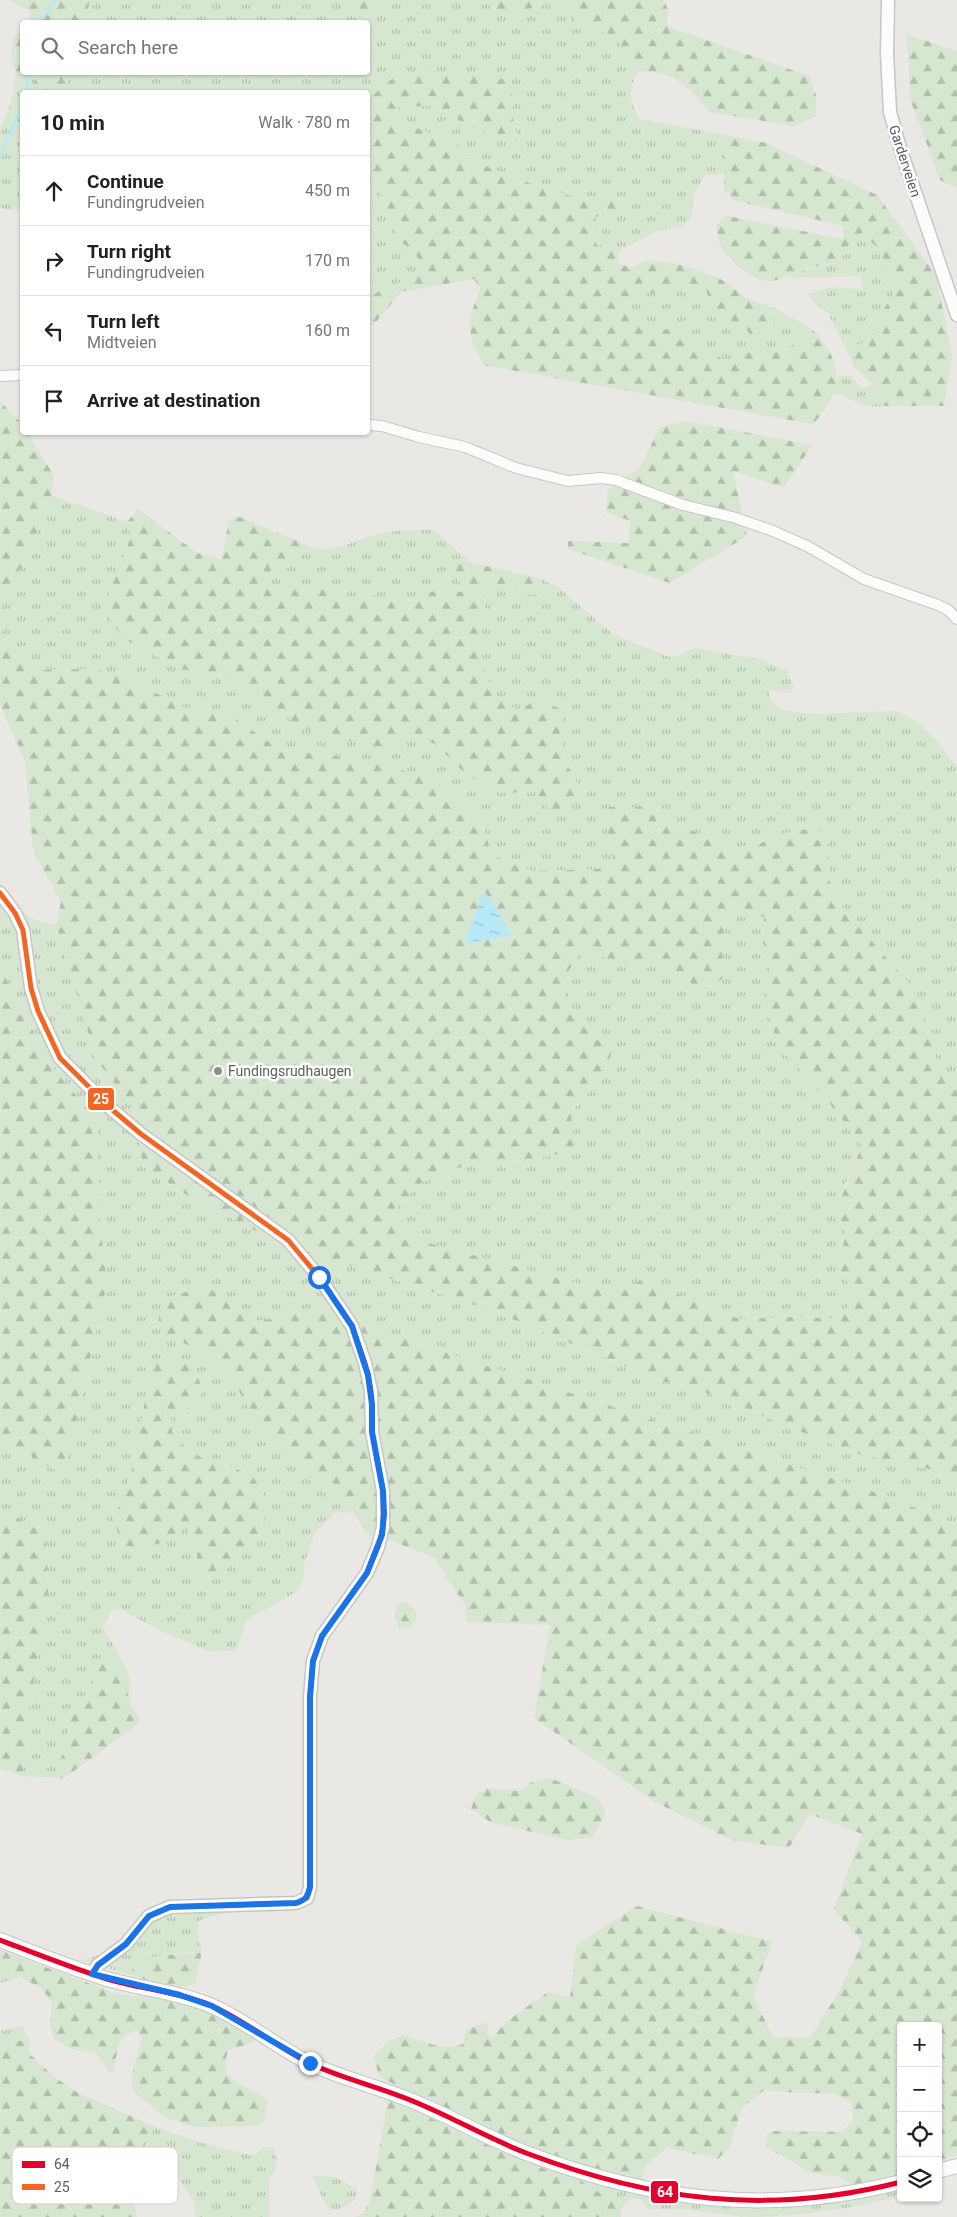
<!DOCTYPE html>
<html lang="en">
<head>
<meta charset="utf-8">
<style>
  :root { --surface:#fff; --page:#f2f2f2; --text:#202124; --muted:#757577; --line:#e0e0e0 }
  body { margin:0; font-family:Roboto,sans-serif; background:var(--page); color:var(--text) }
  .controls { position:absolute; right:15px; bottom:15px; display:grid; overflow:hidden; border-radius:5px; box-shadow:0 1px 4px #0004 }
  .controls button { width:45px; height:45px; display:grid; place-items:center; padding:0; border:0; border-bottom:1px solid var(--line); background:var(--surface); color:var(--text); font:25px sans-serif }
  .stop { position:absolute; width:15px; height:15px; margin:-11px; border:4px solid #1a73e8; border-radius:50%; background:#fff }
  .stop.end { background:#1a73e8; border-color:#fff; box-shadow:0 1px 5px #0008 }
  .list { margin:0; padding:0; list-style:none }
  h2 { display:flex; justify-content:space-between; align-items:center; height:65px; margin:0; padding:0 20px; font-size:21px }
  h2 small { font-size:16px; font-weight:400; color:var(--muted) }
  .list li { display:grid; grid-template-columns:32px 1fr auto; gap:15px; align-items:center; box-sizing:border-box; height:70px; padding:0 20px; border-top:1px solid var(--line) }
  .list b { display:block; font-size:19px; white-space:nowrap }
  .list p { margin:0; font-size:16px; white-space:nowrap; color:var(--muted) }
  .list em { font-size:16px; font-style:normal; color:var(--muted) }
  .icon { flex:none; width:28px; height:28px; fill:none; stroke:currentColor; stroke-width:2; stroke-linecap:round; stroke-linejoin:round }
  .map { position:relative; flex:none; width:957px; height:2217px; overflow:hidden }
  .search { position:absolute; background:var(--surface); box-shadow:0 1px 4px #0004; left:20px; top:20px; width:350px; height:55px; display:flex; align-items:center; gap:12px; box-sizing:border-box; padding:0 18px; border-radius:5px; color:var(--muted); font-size:19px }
  .panel { position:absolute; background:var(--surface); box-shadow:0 1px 4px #0004; left:20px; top:90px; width:350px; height:345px; border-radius:5px }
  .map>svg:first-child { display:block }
  .grass { fill:url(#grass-tufts); fill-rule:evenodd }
  .forest { fill:url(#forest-firs); fill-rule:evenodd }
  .water { fill:url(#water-ripples) }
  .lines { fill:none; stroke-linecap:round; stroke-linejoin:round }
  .stream { stroke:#b6eaf6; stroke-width:3 }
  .minor-casing { stroke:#c5c6c6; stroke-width:12 }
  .tertiary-casing { stroke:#c5c6c6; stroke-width:15 }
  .secondary-casing { stroke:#c5c6c5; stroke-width:16 }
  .minor { stroke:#fcfcfb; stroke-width:10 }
  .tertiary { stroke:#fcfcfb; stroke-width:12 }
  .secondary { stroke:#fcfcfb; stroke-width:14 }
  .bus-1-casing { stroke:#fff; stroke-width:9 }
  .bus-2-casing { stroke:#fff; stroke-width:9 }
  .bus-1 { stroke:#e4002b; stroke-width:5 }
  .bus-2 { stroke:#f26522; stroke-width:5 }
  .route { stroke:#1a73e8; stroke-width:6 }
  .poi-dot { fill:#8c9090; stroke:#fff; stroke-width:2 }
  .labels { text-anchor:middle; stroke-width:5; stroke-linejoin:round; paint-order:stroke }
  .street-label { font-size:14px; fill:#5a6062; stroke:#fff }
  .poi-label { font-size:14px; fill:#5a6062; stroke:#fff; text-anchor:start }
  .key { fill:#fff; stroke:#cecfd0; stroke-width:1 }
  .key-label { font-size:14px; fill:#5a6062 }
  .line-badge { stroke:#fff; stroke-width:2 }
  .badge-label { font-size:14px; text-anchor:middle; font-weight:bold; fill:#fff }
</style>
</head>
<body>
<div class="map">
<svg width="957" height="2217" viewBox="0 0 957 2217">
  <defs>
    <pattern id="grass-tufts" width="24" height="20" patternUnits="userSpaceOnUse" patternTransform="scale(1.25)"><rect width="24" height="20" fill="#d7e6d0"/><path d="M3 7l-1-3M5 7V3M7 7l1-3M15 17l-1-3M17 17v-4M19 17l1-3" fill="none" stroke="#b1beac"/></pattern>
    <pattern id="forest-firs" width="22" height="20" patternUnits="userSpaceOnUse" patternTransform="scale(1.25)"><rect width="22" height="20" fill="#d7e6d0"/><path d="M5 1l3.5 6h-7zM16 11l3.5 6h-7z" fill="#b1beac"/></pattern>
    <pattern id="water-ripples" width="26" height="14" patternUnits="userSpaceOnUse" patternTransform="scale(1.25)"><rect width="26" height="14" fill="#b6eaf6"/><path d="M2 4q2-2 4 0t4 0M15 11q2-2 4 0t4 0" fill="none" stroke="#97c1cb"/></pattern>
  </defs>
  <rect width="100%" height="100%" fill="#eae8e5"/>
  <g class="grass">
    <path d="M90,0H347L354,13L376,9V0H488L501,16L521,13L546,0H569L572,22L612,35L640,72C626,86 630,103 639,119L715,133L724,151V174L705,175L695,192L691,218L681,227L658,231L619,251L610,243L597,246L591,219L608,211L635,204L632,199L574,197L514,178L472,160L463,148L392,117L397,107L431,106L494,138L519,141L513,122L512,80L376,93L368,99V92H64L72,73L368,72V22H85Z"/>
    <path d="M16,72L36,73L33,90L37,92H22V209L11,210L0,208V129L11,103Z"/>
    <path d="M368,160L396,236L416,254L420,265L418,274L412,278L395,284L369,297Z"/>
    <path d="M862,233C884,251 889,268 894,295L879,315L869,340L846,350L828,313L810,299L808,294L831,287L862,289L861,276L785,278L799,271L833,264L849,248L854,236Z"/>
    <path d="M683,282L706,290L720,321L768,328L781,311L816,332L787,348L749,352L725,361L679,330H649L623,306L633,291L664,295Z"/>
    <path d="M838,376H851L863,389L873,384L884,406C864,409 853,398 834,393Z"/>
    <path d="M51,495L127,522L132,537L103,609L180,669L224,675L252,699L396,745L409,735L435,744L467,775L502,793L535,792L575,776L558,754L566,738L560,709L541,699L517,711L493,692L481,659L479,635L485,611L483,589L492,583L531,595L541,592L538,578L558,587L613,634L672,658L695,648L759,659L788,671L794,688L791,693L769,690V697L782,710L810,714L897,711L915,720L933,736L957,767V1082L938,1064L917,993L844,909L829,880L828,836L774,835L743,855L644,807H610L607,825L613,858L599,869L532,871L492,855L484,829L462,802L434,777L336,756L279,749L227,713L185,708L132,681L95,669L38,670L3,635V598L27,557Z"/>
    <path d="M405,530H434L467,559L460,560L454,568L464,592L437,590L404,601L366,594L351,603L327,589L298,590L267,584L272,565L301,561L304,544C329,558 356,539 381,533C389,532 397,531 405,530Z"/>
    <path d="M0,883C21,906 22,922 56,924L96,1059L134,1109L143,1166L190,1197L281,1244L493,1311L660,1381L700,1390L853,1453L957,1475V1525L889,1497L319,1311L257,1321L207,1287L174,1337L228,1370L256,1423L329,1481L352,1513L336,1512L315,1532L304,1564V1576L299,1590L246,1621L236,1650L209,1652L161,1631L118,1608L112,1610L103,1627L124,1664L108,1660L91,1689L69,1715L68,1745L57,1765L59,1778L23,1776L35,1673L48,1591L46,1534L16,1517L0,1518V1432L16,1447L107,1283L100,1223L97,1120L50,1065L4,975L0,961ZM152,1364L197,1403L171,1416L172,1432L183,1445L209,1463L235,1468L254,1478L264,1496L267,1513L261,1533L247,1545L236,1564L197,1573V1550L188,1541L189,1530L183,1524L114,1520L132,1469Z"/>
    <path d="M731,907L764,917L763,943L772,962L764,997L830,1104L862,1145L844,1187L845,1233L840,1269L854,1294L841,1319L795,1317L739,1319L641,1280L616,1294L403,1236L394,1212L419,1184L466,1165L524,1161L574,1151L571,1112L601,1079L612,1051L572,1012L564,978L583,948L622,965L659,960L678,976L723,978L721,938Z"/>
    <path d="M277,1898L275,1913C258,1909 211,1912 198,1922V1935L202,1952L170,1954L132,1971L134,1976L82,1960C99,1956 113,1950 126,1937C142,1921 139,1913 162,1904Z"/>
    <path d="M0,1966L21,1977L0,1983Z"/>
    <path d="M23,2026L29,2039L0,2045V2031Z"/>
    <path d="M394,2085L527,2147L581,2166L642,2178L661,2187L753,2193L790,2192L853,2185L901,2174V2196C850,2208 803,2217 750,2217C718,2215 679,2206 648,2210L640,2199H631L622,2207L581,2181L524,2162L422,2114L388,2100Z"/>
    <path d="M156,2127L196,2141L250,2155L256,2154L262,2148L273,2147L277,2159L276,2169L269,2180L270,2217H196L194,2202L175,2175L152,2164L136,2153Z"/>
    <path d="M316,2175L334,2177L357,2189C360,2204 343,2207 331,2211L328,2209L312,2177Z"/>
  </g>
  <g class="forest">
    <path d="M8,0H90L85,22H29L30,11Z"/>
    <path d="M347,0H376V9L354,13Z"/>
    <path d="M488,0H546L521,13L501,16Z"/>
    <path d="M569,0H663L668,9L667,26L809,76L816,95V116L795,126L709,112C693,90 668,67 640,72L612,35L572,22Z"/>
    <path d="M22,30V72H16L11,60L13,37Z"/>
    <path d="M907,34L957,51V188L940,180L910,99Z"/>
    <path d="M430,71L512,80L513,122L520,141L494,138L431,106L397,107L392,117L463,148L472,160L514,178L574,197L632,199L635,204L608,211L591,220L597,246L610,243L619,251L618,263L630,268L647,260L675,263L719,278L745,297L781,311L768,328L752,337L744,326L720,321L706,290L683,282L664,295L633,291L623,306L649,330L679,329L725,361L749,352L787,348L816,332C844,367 844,390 813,424L483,365C466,331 466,325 480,289L474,279L401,292L376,322L368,325V297L395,284L413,278L418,274L420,265L416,254L396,237L368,160V99L399,73Z"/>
    <path d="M29,73H72L64,92H37L33,91L36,73Z"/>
    <path d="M715,133L766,143L877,195L936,275L952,355L944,406H884L873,384L855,368L846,350L869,340L879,315L894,295C889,268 884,251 862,233L854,236C840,270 829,262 800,270C790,273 783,280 772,281C754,283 731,262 722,248C718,243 718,233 716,226L727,216L843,239V226L733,200L724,190V151Z"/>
    <path d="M0,401L22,424V432L28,433L54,476L51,495L27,557L3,598V635L38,670L95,669L132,681L185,708L227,713L279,749L336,756L434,777L462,802L484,829L492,855L532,871L599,869L613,858L607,825L610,807H644L743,855L774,835L815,828L828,836L829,880L844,909L917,993L938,1064L957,1082V1475L853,1453L700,1390L661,1381L493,1311L281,1244L190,1197L143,1166L134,1109L96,1059L56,924L61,902L33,850L25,761L0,705ZM731,907L764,917L763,943L772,962L764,997L778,1046L830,1104L862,1145L834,1216L845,1233L840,1269L854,1294L841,1319L795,1317L739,1319L641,1280L616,1294L403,1236L394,1212L419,1184L466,1165L524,1161L574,1151L571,1112L601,1079L612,1051L572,1012L564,978L583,948L622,965L659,960L678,976L705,991L723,978L721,938Z"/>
    <path d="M686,421L812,445L784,488L733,471L747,536L670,583L568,549V541L628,543L631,521L606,513L608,489L640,467L660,427Z"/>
    <path d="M138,509L197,553L222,559L229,519L240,517L304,544L301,561L272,565L267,584L298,590L327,589L351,603L366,594L404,601L437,590L464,592L454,568L460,560L467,559L470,562L538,578L541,593L531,595L492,583L483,589L485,611L479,635L481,659L493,692L517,710L541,699L560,709L566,738L558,754L575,776L581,797L563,811L547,808L535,792L502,793L467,775L435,744L410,735L396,745L371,747L306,728L252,699L224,675L180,669L124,639L103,609L131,537L127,522Z"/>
    <path d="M0,961L4,975L50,1065L97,1120L100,1223L107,1283L64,1475L16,1447L0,1432Z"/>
    <path d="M207,1287L257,1321L319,1311L889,1497L957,1525V2155L938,2161V2026H901V2174L853,2185L841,2177L811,2173L766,2147L767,2134L775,2131L842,2132L853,2120L852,2103L835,2094L763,2091L742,2108L729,2148L718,2159L667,2148L646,2165L642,2178L581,2166L527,2147L379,2077L374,2056L387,2042L402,2035C422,2040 443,2052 463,2044L466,2030L486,2022L491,2039L508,2020L548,1992L570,1997L576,1945L637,1906L772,1942L753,1996L773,2037L810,2038L840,1990L862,1942L834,1909L862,1834L810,1814L789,1848L731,1840L653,1801L534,1718L550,1625L467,1622L465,1605L434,1558L395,1542L370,1536L329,1481L310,1478L256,1423L228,1370L174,1337L161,1339L158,1312L166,1297Z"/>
    <path d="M163,1360C188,1363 194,1365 203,1390L197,1403L171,1416L172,1432L183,1445L209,1463L235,1468L254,1478L264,1495L267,1513L261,1533L247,1545L236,1564L211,1577L197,1573V1550L188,1541L189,1530L183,1524L177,1526L175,1538L142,1549L122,1545L114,1520L132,1469L152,1364Z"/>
    <path d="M16,1517L46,1534L48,1591L35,1673L23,1776L0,1769V1518Z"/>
    <path d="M402,1602C413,1606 417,1609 416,1621L409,1629L399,1628L394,1617L397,1605Z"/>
    <path d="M108,1660L124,1664L131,1682L128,1694L131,1705L140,1719L137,1725L64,1778H59L57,1765L68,1745L69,1715L91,1689V1665Z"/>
    <path d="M550,1778L598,1798L606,1814L591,1838L568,1840L492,1823L471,1809L476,1794L489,1788L520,1791L532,1782Z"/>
    <path d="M0,1950L115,1993L132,1997L148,1994L202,2009L256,2038L254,2042L229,2050C213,2083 251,2085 268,2101L264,2121L256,2126L194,2127L164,2117L133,2091L131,2077L142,2038L137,2030L124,2036L118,2047L113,2073L108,2071C95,2046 94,2055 72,2049C66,2047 60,2042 54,2039L50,2026L52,2002L42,1989L0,1966Z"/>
    <path d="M202,1952L195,1983C177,1993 153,1981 134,1976L132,1972L133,1964C154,1952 179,1956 202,1952Z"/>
    <path d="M29,2039L30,2054L53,2076L78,2093L156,2127L128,2163L137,2217H0V2045Z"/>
    <path d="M388,2100L422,2114L524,2162L581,2181L622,2207L621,2217H355L364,2212L370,2201Z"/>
  </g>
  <path class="water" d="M484,890L512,935L465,944Z"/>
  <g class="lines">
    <g class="stream">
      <path d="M39,22L57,0"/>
      <path d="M26,92L30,72"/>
      <path d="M0,157L22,106"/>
    </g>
    <defs>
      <g id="minor">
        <path d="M0,376L22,375"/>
        <path d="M368,425L382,426L419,437L465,447L516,468L568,481L601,478L616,480L683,505L736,518L773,531L807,546L864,579L938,605L948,610L957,619"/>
      </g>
      <g id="tertiary">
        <path d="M888,0L887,54L890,112L900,148L957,315"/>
        <path d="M0,893L15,913L23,930L31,988L38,1011L60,1058L109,1107L141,1134L288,1240L319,1277L352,1326L365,1363L371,1390L372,1432L383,1491V1527L378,1547L367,1573L322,1636L313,1661L310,1697V1887L307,1898L296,1903L170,1907L149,1916L126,1944L98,1965L92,1974"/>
      </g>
      <g id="secondary">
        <path d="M0,1940C34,1953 69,1967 104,1978C139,1989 176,1991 210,2005C245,2020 275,2046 309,2063C345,2080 385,2088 422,2105C457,2120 490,2139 526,2153C653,2201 768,2216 901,2182"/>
        <path d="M938,2171L957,2166"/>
      </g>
    </defs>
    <use href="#minor" class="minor-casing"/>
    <use href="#tertiary" class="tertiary-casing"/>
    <use href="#secondary" class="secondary-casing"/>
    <use href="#minor" class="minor"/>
    <use href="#tertiary" class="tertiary"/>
    <use href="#secondary" class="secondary"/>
    <defs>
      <path id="bus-1" d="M0,1940C34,1953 69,1967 104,1978C139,1989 176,1991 210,2005C245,2020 275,2046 309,2063C345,2080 385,2088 422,2105C457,2120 490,2139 526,2153C653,2201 768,2216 901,2182"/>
      <path id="bus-2" d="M0,893L15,913L23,930L31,988L38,1011L60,1058L109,1107L141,1134L288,1240L319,1277L352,1326L365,1363L371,1390L372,1432L383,1491V1527L378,1547L367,1573L322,1636L313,1661L310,1697V1887L307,1898L296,1903L170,1907L149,1916L126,1944L98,1965L92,1974"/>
    </defs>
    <use href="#bus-1" class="bus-1-casing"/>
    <use href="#bus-2" class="bus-2-casing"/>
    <use href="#bus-1" class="bus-1"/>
    <use href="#bus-2" class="bus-2"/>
  </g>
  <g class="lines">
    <path class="route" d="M310,2063L212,2006L180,1995L92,1974L98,1965L126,1944L149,1916L170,1907L296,1903C306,1900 308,1896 310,1887V1697L313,1661L322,1636L367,1573L382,1535L384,1514L383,1491L372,1432V1404L368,1375L352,1326L319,1277"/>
  </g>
  <circle class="poi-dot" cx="218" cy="1071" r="5"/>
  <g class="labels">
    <g class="street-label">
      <text transform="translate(905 161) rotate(72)" y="5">Garderveien</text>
    </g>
    <g class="poi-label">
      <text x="228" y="1076">Fundingsrudhaugen</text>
    </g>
  </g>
  <rect x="12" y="2147" width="166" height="57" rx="8" class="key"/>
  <rect x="22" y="2161" width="23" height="7" fill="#e4002b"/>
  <rect x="22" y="2184" width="23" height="6" fill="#f26522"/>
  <g class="key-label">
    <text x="54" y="2169">64</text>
    <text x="54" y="2192">25</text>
  </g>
  <g class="line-badge">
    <rect x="87" y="1087" width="28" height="24" rx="5" fill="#f26522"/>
    <rect x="650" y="2180" width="29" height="24" rx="5" fill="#e4002b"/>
  </g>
  <g class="badge-label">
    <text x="101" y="1104">25</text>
    <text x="665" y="2197">64</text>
  </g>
</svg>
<div class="controls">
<button>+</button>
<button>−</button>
<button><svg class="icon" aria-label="locate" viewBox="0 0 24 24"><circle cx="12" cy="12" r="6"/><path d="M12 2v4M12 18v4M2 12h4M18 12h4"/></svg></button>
<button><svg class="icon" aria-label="layers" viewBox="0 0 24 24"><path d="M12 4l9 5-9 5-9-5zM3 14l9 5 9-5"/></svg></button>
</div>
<div class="stop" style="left:319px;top:1277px"></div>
<div class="stop end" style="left:310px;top:2063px"></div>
<div class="search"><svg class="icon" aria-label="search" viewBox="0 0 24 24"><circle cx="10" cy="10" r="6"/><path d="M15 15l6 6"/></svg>Search here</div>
<section class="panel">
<h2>10 min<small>Walk · 780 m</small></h2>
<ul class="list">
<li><svg class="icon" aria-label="ahead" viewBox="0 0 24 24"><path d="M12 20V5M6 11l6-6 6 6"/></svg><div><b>Continue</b><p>Fundingrudveien</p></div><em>450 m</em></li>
<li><svg class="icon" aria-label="right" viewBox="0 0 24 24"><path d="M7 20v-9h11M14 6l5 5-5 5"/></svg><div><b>Turn right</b><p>Fundingrudveien</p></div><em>170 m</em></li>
<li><svg class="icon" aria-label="left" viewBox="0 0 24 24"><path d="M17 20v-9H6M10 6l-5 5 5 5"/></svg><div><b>Turn left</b><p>Midtveien</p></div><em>160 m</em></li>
<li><svg class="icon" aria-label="arrive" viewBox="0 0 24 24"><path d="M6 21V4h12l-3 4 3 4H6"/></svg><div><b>Arrive at destination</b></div></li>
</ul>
</section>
</div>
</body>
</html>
